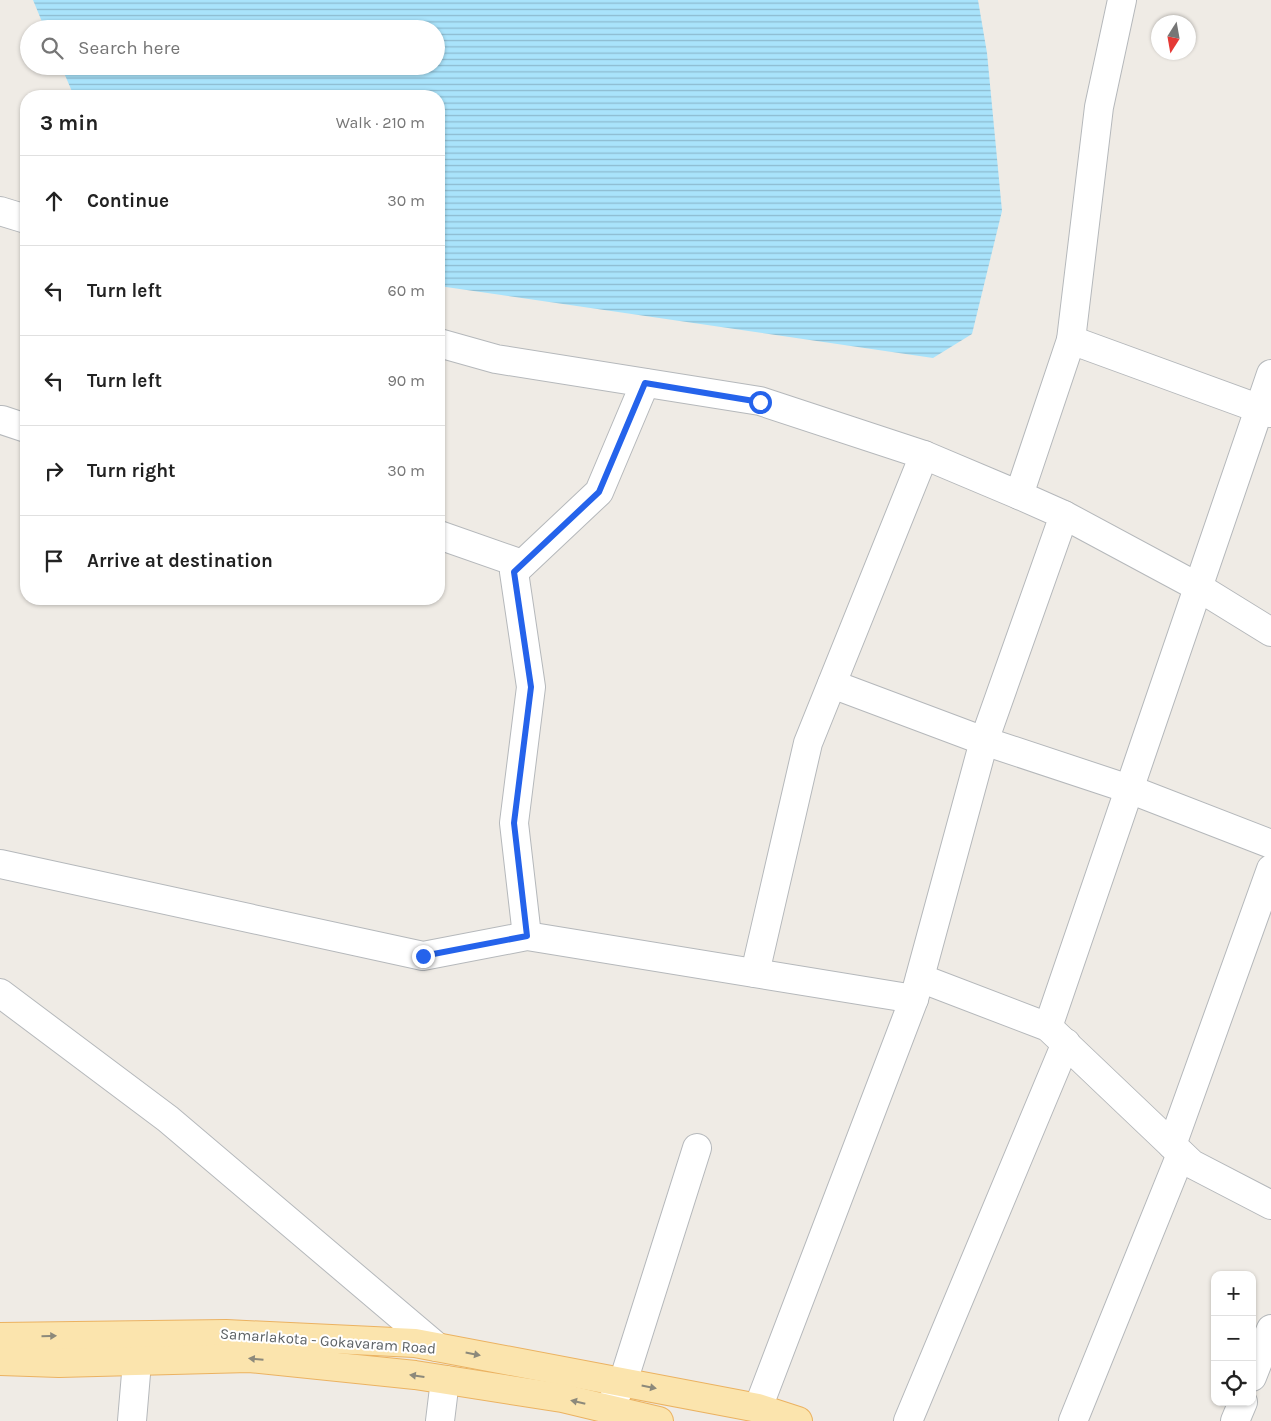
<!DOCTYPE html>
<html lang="en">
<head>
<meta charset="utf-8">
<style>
  :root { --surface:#fff; --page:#f2f2f2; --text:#222; --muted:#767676; --line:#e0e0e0 }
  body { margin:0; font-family:Karla,sans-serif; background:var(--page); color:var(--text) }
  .controls { position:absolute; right:15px; bottom:15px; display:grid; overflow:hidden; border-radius:10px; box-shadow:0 1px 4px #0004 }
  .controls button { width:45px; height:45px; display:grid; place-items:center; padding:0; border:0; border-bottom:1px solid var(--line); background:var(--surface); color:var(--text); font:25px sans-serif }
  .compass { position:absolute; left:1151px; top:15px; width:45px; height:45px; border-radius:50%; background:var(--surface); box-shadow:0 1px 4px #0004; rotate:191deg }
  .stop { position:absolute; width:15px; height:15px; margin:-11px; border:4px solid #2563eb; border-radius:50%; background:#fff }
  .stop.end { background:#2563eb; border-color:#fff; box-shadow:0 1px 5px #0008 }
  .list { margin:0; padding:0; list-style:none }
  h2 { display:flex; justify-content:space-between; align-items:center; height:65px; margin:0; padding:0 20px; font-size:21px }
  h2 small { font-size:16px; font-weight:400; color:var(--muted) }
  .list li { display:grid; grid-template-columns:32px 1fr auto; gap:15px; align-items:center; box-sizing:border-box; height:90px; padding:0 20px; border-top:1px solid var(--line) }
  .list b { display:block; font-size:19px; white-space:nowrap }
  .list em { font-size:16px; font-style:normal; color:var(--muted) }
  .icon { flex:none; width:28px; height:28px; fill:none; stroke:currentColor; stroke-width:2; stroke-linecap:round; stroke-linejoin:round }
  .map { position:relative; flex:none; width:1271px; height:1421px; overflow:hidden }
  .search { position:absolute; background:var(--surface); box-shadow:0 1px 4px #0004; left:20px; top:20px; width:425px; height:55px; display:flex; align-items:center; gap:12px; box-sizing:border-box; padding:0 18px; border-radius:28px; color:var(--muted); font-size:19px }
  .panel { position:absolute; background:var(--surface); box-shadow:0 1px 4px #0004; left:20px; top:90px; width:425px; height:515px; border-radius:20px }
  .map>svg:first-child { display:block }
  .water { fill:url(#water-rules) }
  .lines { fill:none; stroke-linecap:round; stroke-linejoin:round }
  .minor-casing { stroke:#b5b8bb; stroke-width:30 }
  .primary-casing { stroke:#ebb261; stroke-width:30 }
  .minor { stroke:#fff; stroke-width:28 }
  .primary { stroke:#fbe4ad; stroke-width:28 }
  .oneway { fill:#8c897b }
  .route { stroke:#2563eb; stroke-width:6 }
  .labels { text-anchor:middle; stroke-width:4; stroke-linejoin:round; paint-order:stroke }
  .street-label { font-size:15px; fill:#5d6265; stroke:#fff }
</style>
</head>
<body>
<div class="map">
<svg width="1271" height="1421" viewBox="0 0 1271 1421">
  <defs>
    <pattern id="water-rules" width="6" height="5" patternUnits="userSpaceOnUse" patternTransform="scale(1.25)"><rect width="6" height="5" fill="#a9e3fb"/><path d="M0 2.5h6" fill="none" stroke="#8dbbcf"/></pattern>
  </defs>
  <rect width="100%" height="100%" fill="#efebe5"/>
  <path class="water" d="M33,0H978L987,53L1002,211L972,334L933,358L439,286V96H74L61,66H436V29H45Z"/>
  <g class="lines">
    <defs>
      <g id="minor">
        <path d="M0,211L26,219"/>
        <path d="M1071,340L1099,107L1122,0"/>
        <path d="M439,343L496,359L760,401L924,455L1019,495L1071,340L1271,413"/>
        <path d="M2,420L26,428"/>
        <path d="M1064,515L1198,587L1271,632"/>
        <path d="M439,535L522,564"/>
        <path d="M832,684L984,741L1129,789L1271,844"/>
        <path d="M0,864L423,956L527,936L914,999"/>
        <path d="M527,936L514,823L531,687L514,572L599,492L645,383"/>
        <path d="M755,973L808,743L924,455"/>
        <path d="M920,978L1048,1027L1192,1164L1271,1205"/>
        <path d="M0,993L168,1119L437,1347"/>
        <path d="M1048,1027L1271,374"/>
        <path d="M1172,1145L1271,869"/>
        <path d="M1252,1377L1271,1329"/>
        <path d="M612,1402L623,1382L697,1148"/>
        <path d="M758,1408L914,999L984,741L1064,515L1019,495"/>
        <path d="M132,1421L137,1362"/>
        <path d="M440,1421L445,1380"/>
        <path d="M908,1421L1066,1043"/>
        <path d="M1073,1421L1181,1154"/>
        <path d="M1235,1421L1243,1402"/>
      </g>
      <g id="primary">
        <path d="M0,1337L226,1334L415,1343L758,1408L798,1421"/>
        <path d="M0,1361L59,1363L249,1358L415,1375L562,1398L659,1421"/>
      </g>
    </defs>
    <use href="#minor" class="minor-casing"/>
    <use href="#primary" class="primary-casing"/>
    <use href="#minor" class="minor"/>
    <use href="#primary" class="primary"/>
  </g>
  <defs><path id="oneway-solid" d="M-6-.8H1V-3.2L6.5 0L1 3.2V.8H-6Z" transform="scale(1.25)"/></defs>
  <g class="oneway">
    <use href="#oneway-solid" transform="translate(49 1336) rotate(-1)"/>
    <use href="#oneway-solid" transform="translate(473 1354) rotate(11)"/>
    <use href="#oneway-solid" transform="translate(256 1359) rotate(-175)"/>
    <use href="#oneway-solid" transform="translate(417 1376) rotate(-172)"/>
    <use href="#oneway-solid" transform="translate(649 1387) rotate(11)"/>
    <use href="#oneway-solid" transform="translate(578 1402) rotate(-167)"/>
  </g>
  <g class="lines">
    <path class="route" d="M423,956L527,936L514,823L531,687L514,572L599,492L645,383L760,402"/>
  </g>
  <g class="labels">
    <g class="street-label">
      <text transform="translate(328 1341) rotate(4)" y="5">Samarlakota - Gokavaram Road</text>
    </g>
  </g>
</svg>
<div class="controls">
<button>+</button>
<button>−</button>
<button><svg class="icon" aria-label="locate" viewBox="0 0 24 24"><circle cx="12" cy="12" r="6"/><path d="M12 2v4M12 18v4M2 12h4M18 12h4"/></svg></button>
</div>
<svg class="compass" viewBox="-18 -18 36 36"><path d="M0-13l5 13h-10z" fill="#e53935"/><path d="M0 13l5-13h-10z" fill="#767676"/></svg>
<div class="stop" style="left:760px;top:402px"></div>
<div class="stop end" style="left:423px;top:956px"></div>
<div class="search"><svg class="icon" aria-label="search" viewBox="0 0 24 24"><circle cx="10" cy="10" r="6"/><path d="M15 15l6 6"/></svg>Search here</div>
<section class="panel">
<h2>3 min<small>Walk · 210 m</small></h2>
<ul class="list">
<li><svg class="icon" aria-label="ahead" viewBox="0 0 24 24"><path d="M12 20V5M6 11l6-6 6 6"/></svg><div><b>Continue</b></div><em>30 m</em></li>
<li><svg class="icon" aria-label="left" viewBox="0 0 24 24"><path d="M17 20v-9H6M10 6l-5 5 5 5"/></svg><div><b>Turn left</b></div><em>60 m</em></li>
<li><svg class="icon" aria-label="left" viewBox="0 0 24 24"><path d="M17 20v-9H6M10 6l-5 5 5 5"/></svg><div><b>Turn left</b></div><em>90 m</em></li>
<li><svg class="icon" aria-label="right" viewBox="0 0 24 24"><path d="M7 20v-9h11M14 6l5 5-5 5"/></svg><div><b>Turn right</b></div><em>30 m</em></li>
<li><svg class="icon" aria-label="arrive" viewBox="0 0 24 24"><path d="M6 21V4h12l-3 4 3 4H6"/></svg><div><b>Arrive at destination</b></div></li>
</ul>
</section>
</div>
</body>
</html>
